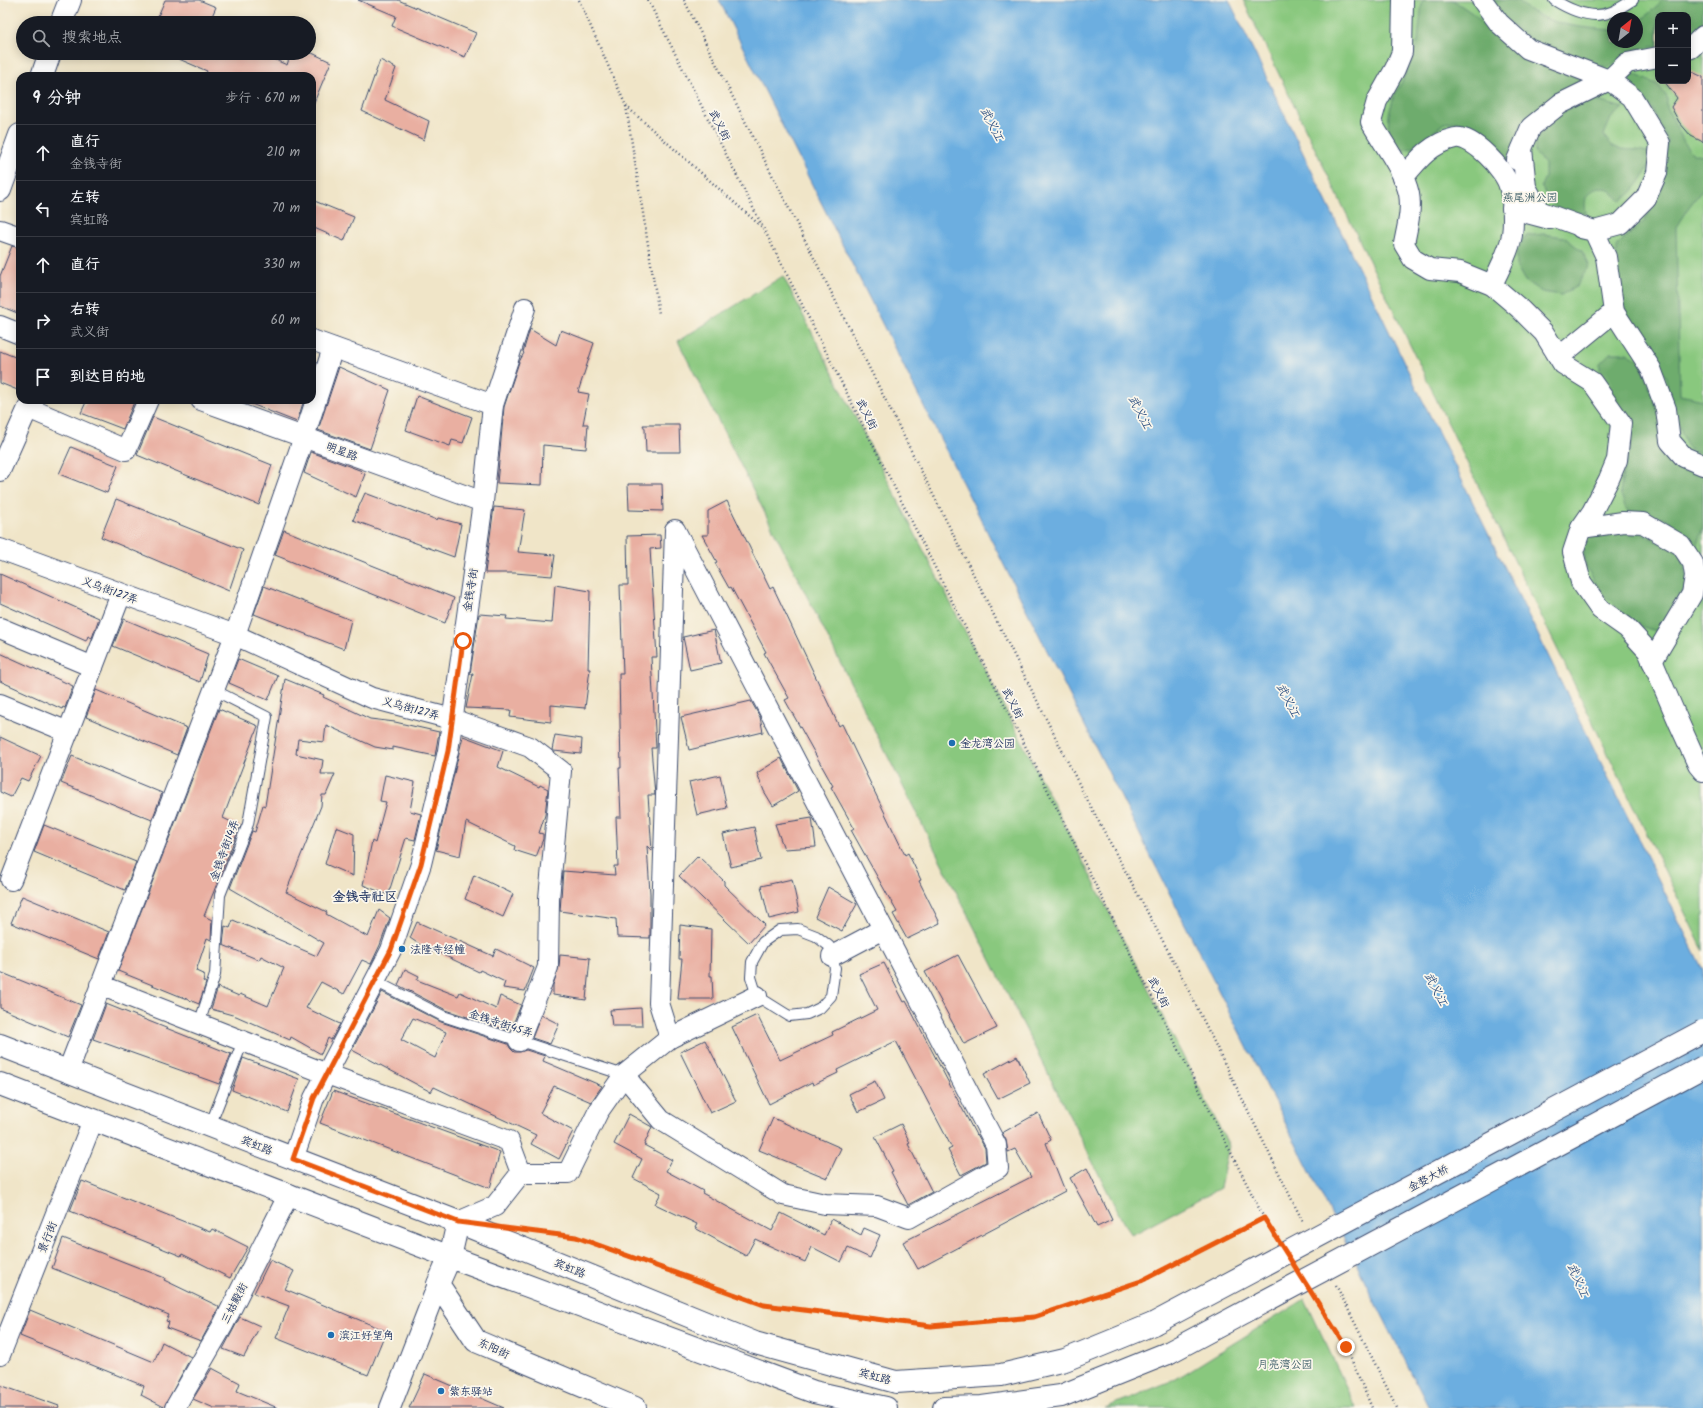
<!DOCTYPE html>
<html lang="zh">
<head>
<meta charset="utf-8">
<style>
  :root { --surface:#171b24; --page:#242831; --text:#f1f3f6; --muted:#9ea1a6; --line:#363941 }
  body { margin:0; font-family:Kalam,"LXGW WenKai TC",sans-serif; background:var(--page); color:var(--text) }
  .controls { position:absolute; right:12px; top:12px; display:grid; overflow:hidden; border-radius:8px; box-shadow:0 2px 10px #0003 }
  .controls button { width:36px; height:36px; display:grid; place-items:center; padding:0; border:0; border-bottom:1px solid var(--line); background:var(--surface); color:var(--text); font:20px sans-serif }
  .compass { position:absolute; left:1607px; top:12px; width:36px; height:36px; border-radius:50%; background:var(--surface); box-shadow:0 2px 10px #0003; rotate:31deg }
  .stop { position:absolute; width:12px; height:12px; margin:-9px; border:3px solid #ea580c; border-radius:50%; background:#fff }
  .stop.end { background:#ea580c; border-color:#fff; box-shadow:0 1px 4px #0008 }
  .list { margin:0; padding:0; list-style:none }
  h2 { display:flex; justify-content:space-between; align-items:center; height:52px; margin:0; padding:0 16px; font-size:17px }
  h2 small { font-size:13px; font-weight:400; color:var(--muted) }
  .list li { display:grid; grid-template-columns:26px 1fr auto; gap:12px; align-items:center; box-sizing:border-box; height:56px; padding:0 16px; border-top:1px solid var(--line) }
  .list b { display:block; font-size:15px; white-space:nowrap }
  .list p { margin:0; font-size:13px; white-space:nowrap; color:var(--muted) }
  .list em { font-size:13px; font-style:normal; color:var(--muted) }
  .icon { flex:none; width:22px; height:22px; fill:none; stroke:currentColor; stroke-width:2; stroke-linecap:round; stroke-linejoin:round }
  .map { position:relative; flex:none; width:1703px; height:1408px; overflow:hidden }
  .search { position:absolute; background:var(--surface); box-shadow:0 2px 10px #0003; left:16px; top:16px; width:300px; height:44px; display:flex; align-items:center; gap:10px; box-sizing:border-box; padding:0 14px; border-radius:22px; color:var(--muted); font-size:15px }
  .panel { position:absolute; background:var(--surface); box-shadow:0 2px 10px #0003; left:16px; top:72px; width:300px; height:332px; border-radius:12px }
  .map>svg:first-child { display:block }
  .green { fill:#89c87e; stroke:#527c6e; fill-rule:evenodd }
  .forest { fill:#6eac6d; stroke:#446e66 }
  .water { fill:#6caee0; stroke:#446e9f }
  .building { fill:#e9afa1; fill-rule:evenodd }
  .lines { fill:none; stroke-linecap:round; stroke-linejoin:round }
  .lane-casing { stroke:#3b4a6e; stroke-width:12 }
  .street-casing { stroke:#3b4a6e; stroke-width:22 }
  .secondary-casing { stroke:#3b4a6e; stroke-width:24 }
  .path { stroke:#3b4a6e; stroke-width:2.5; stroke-dasharray:1 3; stroke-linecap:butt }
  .lane { stroke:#fff; stroke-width:10 }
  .street { stroke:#fff; stroke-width:20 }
  .secondary { stroke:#fff; stroke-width:22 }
  .secondary-bridge-casing { stroke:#3b4a6e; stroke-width:24; stroke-linecap:butt }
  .secondary-bridge { stroke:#fff; stroke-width:22 }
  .route { stroke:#ea580c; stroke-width:5 }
  .poi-dot { fill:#1f6fb2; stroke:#fbf7ec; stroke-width:1.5 }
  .labels { text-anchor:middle; stroke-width:3.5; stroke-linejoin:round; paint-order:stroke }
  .street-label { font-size:11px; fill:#1b2f5e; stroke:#fbf7ec }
  .park-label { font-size:11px; fill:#3c5d68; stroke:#fbf7ec }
  .poi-label { font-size:11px; fill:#1b2f5e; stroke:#fbf7ec; text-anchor:start }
  .water-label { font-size:12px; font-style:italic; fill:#335585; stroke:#fbf7ec }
  .quarter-label { font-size:13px; font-weight:bold; fill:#1b2f5e; stroke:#fbf7ec }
</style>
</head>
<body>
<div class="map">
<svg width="1703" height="1408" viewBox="0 0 1703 1408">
  <rect width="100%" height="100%" fill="#fbf7ec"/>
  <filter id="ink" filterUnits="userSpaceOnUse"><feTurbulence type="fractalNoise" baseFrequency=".025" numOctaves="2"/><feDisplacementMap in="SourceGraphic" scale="8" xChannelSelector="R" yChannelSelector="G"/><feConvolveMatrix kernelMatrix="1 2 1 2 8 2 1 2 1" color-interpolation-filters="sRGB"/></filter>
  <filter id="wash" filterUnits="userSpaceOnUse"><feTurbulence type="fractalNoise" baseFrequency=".012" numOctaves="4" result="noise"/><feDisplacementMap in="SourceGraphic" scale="16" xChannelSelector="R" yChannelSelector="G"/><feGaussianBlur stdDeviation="0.9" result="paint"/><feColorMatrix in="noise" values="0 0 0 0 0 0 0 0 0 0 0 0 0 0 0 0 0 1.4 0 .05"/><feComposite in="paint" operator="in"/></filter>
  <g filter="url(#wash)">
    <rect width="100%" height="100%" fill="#f0e5c8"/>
    <g class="green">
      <path d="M1243,0H1703V950ZM1658,15H1688V81H1658ZM1613,18H1637V42H1613Z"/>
      <path d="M783,276L1229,1146L1220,1188L1132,1235L1123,1222L678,341Z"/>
      <path d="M1305,1299L1356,1408H1105L1176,1379Z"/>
    </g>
    <g class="forest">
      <path d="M1424,0H1453L1472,13L1500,39L1528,58L1589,82L1515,149L1507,162C1494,146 1463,109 1440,126C1425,138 1423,145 1402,151L1388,135L1389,114L1394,96L1403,80L1418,41L1422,2Z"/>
      <path d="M1492,0H1518C1540,25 1582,28 1613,30V42H1637V21L1645,17L1663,0H1703V25L1688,38V15H1658V46C1634,49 1626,52 1608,68L1536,43L1505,20Z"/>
      <path d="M1634,74L1658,85L1667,97V108L1684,142L1693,154L1703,156V189L1688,208L1676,227L1680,395L1703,400V454L1688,448L1669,401L1666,377L1627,322L1619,298L1615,270L1617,245L1644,222L1655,201L1668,141L1652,108L1626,81Z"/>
      <path d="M1587,98L1623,108L1611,118L1604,135C1613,151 1621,149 1637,150C1642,150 1648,153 1653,154C1647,173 1638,189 1621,201L1608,189L1599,187C1585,194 1584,198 1586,213C1560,214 1552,209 1541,186L1545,177V164L1535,153V140L1557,116Z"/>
      <path d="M1543,234L1564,237L1582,251L1589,265L1577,286L1561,295L1542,292L1525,281L1517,267V250L1525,236Z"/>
      <path d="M1610,353H1627L1640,361L1660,418L1663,441L1667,454L1703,471V527L1695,550L1667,518L1641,520L1626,509L1620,492L1623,473L1630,447L1629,425L1600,381V363Z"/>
      <path d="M1636,531L1681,553L1688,583L1666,620L1656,631L1643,627L1621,612L1602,593L1586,567L1583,545L1596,532Z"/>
    </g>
    <path class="water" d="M719,0H1229L1416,387L1703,970V1408H1429Z"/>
    <g id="blocks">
      <g class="building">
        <path d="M165,0H199L216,7L209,23H155Z"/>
        <path d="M358,0H398L476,33L465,57L392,26L396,16Z"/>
        <path d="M165,53H259L287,65L291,53H312L331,62L312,107V76H205L207,71Z"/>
        <path d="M380,60L396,68L385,100L429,121L424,140L362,111Z"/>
        <path d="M1688,70L1703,77V142L1691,136L1679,122L1671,107L1677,98L1664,81H1688Z"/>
        <path d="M312,200L354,217L344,241L312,227Z"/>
        <path d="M12,246L20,248V314L0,306V276Z"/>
        <path d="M530,329L556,345L561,330L594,343L578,392L589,394L583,424H588L586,449L543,445L542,485L497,483L504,407L519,362L524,353L523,352Z"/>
        <path d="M0,351L20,359V391L0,383Z"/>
        <path d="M339,367L390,390L370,449L318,430Z"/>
        <path d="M417,396L472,417L463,443L452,440L450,446L406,430Z"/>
        <path d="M87,400H128L134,402L123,429L81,413Z"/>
        <path d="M241,400H304L297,422Z"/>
        <path d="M153,417L272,465L259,505L137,455Z"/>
        <path d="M643,425H679L680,452H646L645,429Z"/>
        <path d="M71,447L118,466L107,493L59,474Z"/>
        <path d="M311,452L362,471L361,473L365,474L356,497L304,473Z"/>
        <path d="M628,484H662L663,511L629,510Z"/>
        <path d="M365,493L437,520L438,518L461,524L454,557L353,520Z"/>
        <path d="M116,499L243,550L229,591L101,537Z"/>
        <path d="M727,501L770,589L773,587L839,726L842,724L905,855L908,853L921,880L919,881L940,923L907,939L893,914L897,912L851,830L854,828L831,787L833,786L785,700L789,698L764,653L766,652L731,587L729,588L715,563L717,562L702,535H708V511Z"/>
        <path d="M494,507L525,510L518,552L555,555L552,576L515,573H485Z"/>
        <path d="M284,530L454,598L445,623L275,555Z"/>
        <path d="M660,535L661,548L650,549L657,657H651L656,748H651L655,795H648L652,851L647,846L650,893V938L617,937L616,919L560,911L563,871L615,875L614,866H618L616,817H621L619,768H621L619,674H623L620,585H628L627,536Z"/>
        <path d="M0,574L99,618L92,638L88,636L86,641L0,603Z"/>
        <path d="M555,585L590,591L588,669H590L585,708L551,705V722L510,717L511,710L466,708L473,674H470L479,614L507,616L506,619L552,623Z"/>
        <path d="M264,586L351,620L344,649L254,614Z"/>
        <path d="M124,619L208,654L200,682L113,646Z"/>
        <path d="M714,630L721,663L690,670L683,637Z"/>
        <path d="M0,653L73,686L65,708L63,707L62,709L0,681Z"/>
        <path d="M238,659L278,676L268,700L229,683Z"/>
        <path d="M285,679L324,695L323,697L370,719L395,722L439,732L435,756L393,747V750L375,747L326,725L324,742L298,739L296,754L323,760L321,774H335L326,795H322L321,806L286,892L327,912L326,914L368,937L379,910L390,918L380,945L371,964L362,960L344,994L321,982L306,1008L340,1024L331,1040L328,1038L321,1054L291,1037L290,1040L236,1016L211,1009L218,987L239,996L240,994L268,1006L284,968L261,956L259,960L223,945L225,926L230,928L233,920L317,956L324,943L230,888L252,831L255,832L263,805L265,806Z"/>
        <path d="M96,690L187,728L177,755L86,717Z"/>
        <path d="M751,701L760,717L763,732L689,750L681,717Z"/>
        <path d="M219,709L258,726L223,818L240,826L204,916L212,920L211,940L207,938L196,971L205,975L203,981L206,983L199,1004L118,971Z"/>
        <path d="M555,735L582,739L581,754L554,751L552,750Z"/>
        <path d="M463,736L503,751L498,767L539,787L540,785L548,789L545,815L539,833L543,834V839L536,857L514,850L515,846L466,822L460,856L436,850Z"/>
        <path d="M0,737L41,756L28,781L21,778L11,797L0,792Z"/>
        <path d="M72,756L162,793L152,820L61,783Z"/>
        <path d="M781,758L798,791L773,806L764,791L757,773Z"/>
        <path d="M385,775L415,782L410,811L421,814L415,840L406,838L388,895L363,885L372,841L375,843L386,802L380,801Z"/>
        <path d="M720,775L727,808L697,815L689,782Z"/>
        <path d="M812,818L816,847L784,849L775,824Z"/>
        <path d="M44,825L136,862L125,890L34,852Z"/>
        <path d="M336,827L354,834L353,876L325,864Z"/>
        <path d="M754,827L761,860L731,867L723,834Z"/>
        <path d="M698,856L724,881V885L765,925L749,943L679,876Z"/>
        <path d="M474,875L513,894L503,917L465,899Z"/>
        <path d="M792,879L799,912L769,919L761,886Z"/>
        <path d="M828,887L857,904L842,931L815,917Z"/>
        <path d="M22,896L109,932L99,959L11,923Z"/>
        <path d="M417,922L493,956L496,949L534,968L525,991L503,988L505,982L480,970L479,972L433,950L432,953L410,938Z"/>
        <path d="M680,925L711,929L710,976H712L713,999H678L682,959H679Z"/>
        <path d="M560,955L590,958L586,1000L553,995V985L559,967Z"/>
        <path d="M958,955L997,1028L964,1044L925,972Z"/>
        <path d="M884,963L904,1002L906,1001L976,1135L977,1134L985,1148L986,1162L961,1175L948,1150L952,1148L896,1041L837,1070L838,1073L813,1085L812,1082L769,1104L732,1027L757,1015L780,1060L833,1035L832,1032L877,1010L859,974Z"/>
        <path d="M405,969L419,976L417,980L458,996L460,992L496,1009L500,996L521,1005L510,1031L446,1010L398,985Z"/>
        <path d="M0,972L81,1005L68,1037L0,1008Z"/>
        <path d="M382,992L441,1022L508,1044L510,1048L514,1052H520L526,1050L545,1056L543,1061L602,1086L591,1102L554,1086L540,1113L573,1131L559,1159L531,1144L536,1135L434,1087L431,1092L352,1050ZM413,1018L446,1032L435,1058L401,1040Z"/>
        <path d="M106,1004L231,1054L219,1084L93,1039Z"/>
        <path d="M641,1008L642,1026H612L610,1010Z"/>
        <path d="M541,1015L559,1024L550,1044L532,1038Z"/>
        <path d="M705,1040L736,1101L710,1113L680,1052Z"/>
        <path d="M1017,1056L1030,1083L998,1099L984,1074Z"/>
        <path d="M243,1058L299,1079L287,1112L232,1090Z"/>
        <path d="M875,1081L884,1100L858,1112L849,1094Z"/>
        <path d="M333,1091L500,1152L490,1188L320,1123Z"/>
        <path d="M1038,1113L1051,1140L1046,1143L1065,1191L918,1269L903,1242L1031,1177L1015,1149L1008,1152L1006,1140L1002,1133Z"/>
        <path d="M629,1114L652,1127L644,1145L672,1160L666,1171L703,1191L702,1193L772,1231L781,1213L824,1235L832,1219L861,1235L864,1228L880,1235L870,1258L848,1248L841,1262L812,1247L805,1262L755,1239L746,1256L695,1228L697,1224L655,1204L661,1193L633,1178L642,1159L614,1144Z"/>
        <path d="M773,1118L841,1148L827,1178L759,1150Z"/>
        <path d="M901,1124L910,1143L908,1144L932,1192L908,1205L891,1172L893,1171L875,1137Z"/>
        <path d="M1087,1168L1112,1220L1097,1227L1070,1178Z"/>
        <path d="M82,1181L210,1232L212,1229L248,1247L230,1278L182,1254L181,1256L70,1211Z"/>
        <path d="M63,1238L165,1278L164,1280L218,1306L219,1308L201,1341L167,1328L169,1322L166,1321L169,1315L52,1268Z"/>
        <path d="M270,1260L294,1271L285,1289L386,1331L368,1375L276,1338L289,1306L254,1293Z"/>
        <path d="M30,1310L154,1362L162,1342L191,1357L164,1407L141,1395L144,1386L20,1336Z"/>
        <path d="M240,1317L260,1326L244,1357L223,1349Z"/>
        <path d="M212,1368L240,1383L237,1391L278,1408H214L193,1399Z"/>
        <path d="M425,1374L504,1408H409Z"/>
        <path d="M0,1385L59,1406L58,1408H0Z"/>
      </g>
    </g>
  </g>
  <g filter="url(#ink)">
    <use href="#blocks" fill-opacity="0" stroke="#3b4a6e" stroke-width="1"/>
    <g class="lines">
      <defs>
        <g id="lane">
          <path d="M1554,0C1570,10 1592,20 1611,12C1618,10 1626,4 1633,0"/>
          <path d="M798,929L816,936L829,946L835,968L831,996L820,1008L807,1014L789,1016L757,996L751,977L752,962L763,942L780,930Z"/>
          <path d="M375,981L443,1016L624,1075"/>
          <path d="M199,1024L215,975L220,895L248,824L267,717L214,690"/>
          <path d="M210,1126L243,1041"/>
        </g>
        <g id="street">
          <path d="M1403,0L1402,52L1395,69L1377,101L1371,122C1383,143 1404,171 1409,194C1412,210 1407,228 1404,244L1413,259L1430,269L1460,272L1492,285L1519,308L1544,333L1563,364L1592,382L1621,423L1617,460L1609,479L1592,512L1581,528L1573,552L1581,582L1600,609L1627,628L1648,651L1679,723L1698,765L1703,771"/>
          <path d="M1482,0L1499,23L1528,49L1609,80L1632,97L1660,143L1657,173L1646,198L1620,224L1594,231L1539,211L1526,187L1522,149"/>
          <path d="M1688,49L1691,48L1703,36"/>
          <path d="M1517,160L1531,127L1560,104L1609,80L1627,63L1658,57"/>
          <path d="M1403,178C1417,161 1431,143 1455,138C1472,135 1505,170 1509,186C1513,200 1514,220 1512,235C1509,253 1499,269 1492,285"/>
          <path d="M1512,209L1550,219"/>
          <path d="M1581,228L1594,231L1606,257L1614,312L1651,369L1666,409L1670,441L1684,457L1703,465"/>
          <path d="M0,230L20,237"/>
          <path d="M0,326L20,334"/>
          <path d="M312,340L493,405"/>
          <path d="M1559,357L1614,312"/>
          <path d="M201,400L483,502"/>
          <path d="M0,471L28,408L126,450L148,400"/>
          <path d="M1581,528L1623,522L1643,523L1681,545L1693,563L1695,576L1692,594L1652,661"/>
          <path d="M0,549L235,635L372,698L452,719L530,747L561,771L549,898L548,967L519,1041"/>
          <path d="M0,628L93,667"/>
          <path d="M0,704L68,732"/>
          <path d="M11,880L121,594"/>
          <path d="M832,956L883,929"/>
          <path d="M100,985L327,1074L509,1141L521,1173"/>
          <path d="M68,1071L235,635L304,437L333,348"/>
          <path d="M624,1075L661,1120L783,1195L825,1204L877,1206L909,1218L998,1168L996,1145L675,530L659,1003L670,1038"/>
          <path d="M293,1159L314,1098L391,950L421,864L448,751L483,502L493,405L525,308"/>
          <path d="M458,1222L495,1206L521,1173H568L598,1112L624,1075L670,1038L757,996"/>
          <path d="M0,1355L93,1120"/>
          <path d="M175,1408L223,1325L289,1194"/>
          <path d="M390,1408L438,1284"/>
        </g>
        <g id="secondary">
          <path d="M61,23L70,0"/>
          <path d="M42,76L50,53"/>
          <path d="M0,190L20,135"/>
          <path d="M0,1045L458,1222L755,1343L896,1382L1001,1375L1065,1360L1153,1324"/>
          <path d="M0,1084L450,1257L814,1392L886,1408"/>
          <path d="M458,1222L450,1257L438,1284L476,1341L635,1408"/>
          <path d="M944,1408L982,1407L1061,1396L1168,1353"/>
        </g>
      </defs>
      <use href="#lane" class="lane-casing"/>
      <use href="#street" class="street-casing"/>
      <use href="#secondary" class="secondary-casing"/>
      <g class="path">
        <path d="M579,0L626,106L763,228"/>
        <path d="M648,0L1264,1218L1276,1237"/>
        <path d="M684,0L1083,792L1181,975L1303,1222"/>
        <path d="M626,106L659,314"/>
        <path d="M537,1232L576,1237L764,1305L931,1326L1034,1317L1141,1281L1264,1218"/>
        <path d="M1336,1285L1397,1408"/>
        <path d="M1314,1297L1346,1347L1372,1408"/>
      </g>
      <use href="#lane" class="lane"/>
      <use href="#street" class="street"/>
      <use href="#secondary" class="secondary"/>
      <defs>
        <g id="secondary-bridge">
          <path d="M1153,1324L1703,1031"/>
          <path d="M1168,1353L1703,1067"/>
        </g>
      </defs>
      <use href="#secondary-bridge" class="secondary-bridge-casing"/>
      <use href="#secondary-bridge" class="secondary-bridge"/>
    </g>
  </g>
  <g class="lines" filter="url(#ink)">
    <path class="route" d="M463,641L448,751L421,864L391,950L314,1098L293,1159L458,1222L576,1237L764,1305L931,1326L1034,1317L1141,1281L1264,1218L1346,1347"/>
  </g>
  <g class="poi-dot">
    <circle cx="952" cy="743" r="4"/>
    <circle cx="402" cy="949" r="4"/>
    <circle cx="331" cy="1335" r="4"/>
    <circle cx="441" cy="1391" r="4"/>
  </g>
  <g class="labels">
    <g class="street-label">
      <text transform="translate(720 125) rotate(63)" y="4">武义街</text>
      <text transform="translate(867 414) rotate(63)" y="4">武义街</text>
      <text transform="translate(342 451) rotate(20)" y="4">明星路</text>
      <text transform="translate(110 590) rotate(20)" y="4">义乌街127弄</text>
      <text transform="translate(470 590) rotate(-81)" y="4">金钱寺街</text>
      <text transform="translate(1013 703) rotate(63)" y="4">武义街</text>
      <text transform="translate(411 708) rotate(15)" y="4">义乌街127弄</text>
      <text transform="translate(224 850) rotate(-70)" y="4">金钱寺街14弄</text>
      <text transform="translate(1159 992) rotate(63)" y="4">武义街</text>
      <text transform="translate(501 1023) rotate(18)" y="4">金钱寺街45弄</text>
      <text transform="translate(257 1145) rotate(22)" y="4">宾虹路</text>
      <text transform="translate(1428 1178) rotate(-28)" y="4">金婺大桥</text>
      <text transform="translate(47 1237) rotate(-68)" y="4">景行街</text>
      <text transform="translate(570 1268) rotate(22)" y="4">宾虹路</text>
      <text transform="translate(234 1303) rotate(-63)" y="4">三姑殿街</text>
      <text transform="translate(494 1348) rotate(25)" y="4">东阳街</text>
      <text transform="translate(875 1376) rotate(15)" y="4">宾虹路</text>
    </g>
    <g class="park-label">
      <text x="1530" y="201">燕尾洲公园</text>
      <text x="1285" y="1368">月亮湾公园</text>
    </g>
    <g class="poi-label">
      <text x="960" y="747">金龙湾公园</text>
      <text x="410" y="953">法隆寺经幢</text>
      <text x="339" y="1339">滨江好望角</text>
      <text x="449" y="1395">紫东驿站</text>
    </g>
    <g class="water-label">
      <text transform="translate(992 124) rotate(63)" y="4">武义江</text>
      <text transform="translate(1140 412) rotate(63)" y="4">武义江</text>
      <text transform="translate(1288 700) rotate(63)" y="4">武义江</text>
      <text transform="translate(1436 989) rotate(63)" y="4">武义江</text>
      <text transform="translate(1578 1280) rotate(67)" y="4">武义江</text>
    </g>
    <g class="quarter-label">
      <text x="365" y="901">金钱寺社区</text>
    </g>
  </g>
</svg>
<div class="controls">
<button>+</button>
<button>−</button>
</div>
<svg class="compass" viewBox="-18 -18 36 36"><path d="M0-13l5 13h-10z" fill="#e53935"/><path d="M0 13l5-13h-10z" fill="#9ea1a6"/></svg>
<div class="stop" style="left:463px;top:641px"></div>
<div class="stop end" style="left:1346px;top:1347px"></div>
<div class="search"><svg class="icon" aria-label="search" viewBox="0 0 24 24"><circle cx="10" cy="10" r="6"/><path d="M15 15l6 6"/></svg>搜索地点</div>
<section class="panel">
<h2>9 分钟<small>步行 · 670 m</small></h2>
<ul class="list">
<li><svg class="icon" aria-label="ahead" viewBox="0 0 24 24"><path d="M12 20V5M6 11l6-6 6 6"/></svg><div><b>直行</b><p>金钱寺街</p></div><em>210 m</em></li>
<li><svg class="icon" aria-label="left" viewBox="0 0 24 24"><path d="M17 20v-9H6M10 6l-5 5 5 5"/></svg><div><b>左转</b><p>宾虹路</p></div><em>70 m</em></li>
<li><svg class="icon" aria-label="ahead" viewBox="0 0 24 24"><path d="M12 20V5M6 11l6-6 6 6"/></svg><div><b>直行</b></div><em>330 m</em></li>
<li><svg class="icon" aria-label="right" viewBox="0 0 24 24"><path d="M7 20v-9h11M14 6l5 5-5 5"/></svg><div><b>右转</b><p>武义街</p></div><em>60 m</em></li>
<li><svg class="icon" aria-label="arrive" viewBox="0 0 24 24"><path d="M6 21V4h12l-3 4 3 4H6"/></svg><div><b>到达目的地</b></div></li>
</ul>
</section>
</div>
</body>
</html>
